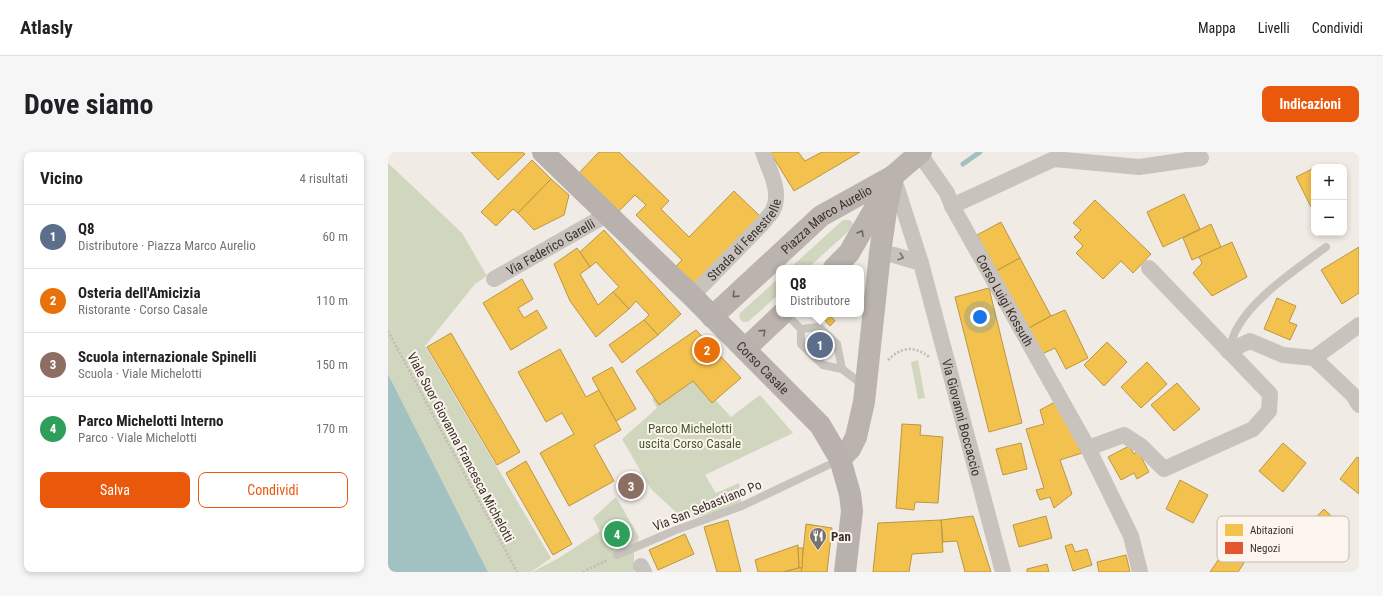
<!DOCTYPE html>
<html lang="it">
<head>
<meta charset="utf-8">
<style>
  :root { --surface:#fff; --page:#f6f6f6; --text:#202124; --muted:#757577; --line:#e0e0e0; --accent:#ea580c }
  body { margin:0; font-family:"Roboto Condensed",sans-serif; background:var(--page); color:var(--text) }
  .controls { position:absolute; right:12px; top:12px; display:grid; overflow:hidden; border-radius:8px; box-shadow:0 2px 6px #0003 }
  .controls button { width:36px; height:36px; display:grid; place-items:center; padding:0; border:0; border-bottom:1px solid var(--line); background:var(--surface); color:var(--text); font:20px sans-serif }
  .you { position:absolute; left:592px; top:165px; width:14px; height:14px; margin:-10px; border:3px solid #fff; border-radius:50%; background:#1a73e8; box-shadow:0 0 0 6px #1a73e833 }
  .badge { display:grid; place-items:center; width:26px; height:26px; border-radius:50%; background:var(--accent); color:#fff; font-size:13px; font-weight:700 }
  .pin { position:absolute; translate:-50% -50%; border:2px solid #fff; box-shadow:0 1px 4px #0006 }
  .popup { position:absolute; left:388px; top:113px; width:88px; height:52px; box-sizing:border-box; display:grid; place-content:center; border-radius:8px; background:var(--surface); filter:drop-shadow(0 1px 3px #0005); font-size:13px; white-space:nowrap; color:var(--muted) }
  .popup b { font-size:15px; color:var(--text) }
  .popup::after { content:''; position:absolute; left:50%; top:100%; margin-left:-8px; border:8px solid transparent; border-top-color:var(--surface) }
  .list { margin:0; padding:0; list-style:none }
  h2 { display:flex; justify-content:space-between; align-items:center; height:52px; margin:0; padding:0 16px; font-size:17px }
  h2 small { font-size:13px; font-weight:400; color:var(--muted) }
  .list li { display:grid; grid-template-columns:26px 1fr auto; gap:12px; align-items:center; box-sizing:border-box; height:64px; padding:0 16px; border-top:1px solid var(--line) }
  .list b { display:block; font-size:15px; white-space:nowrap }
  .list p { margin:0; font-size:13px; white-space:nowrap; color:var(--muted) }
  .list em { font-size:13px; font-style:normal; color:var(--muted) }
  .actions { display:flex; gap:8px; padding:12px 16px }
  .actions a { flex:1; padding:9px 0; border:1px solid var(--accent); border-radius:8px; text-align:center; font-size:14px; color:var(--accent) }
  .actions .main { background:var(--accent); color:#fff }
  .map { position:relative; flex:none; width:971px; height:420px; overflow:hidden; border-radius:8px }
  header { display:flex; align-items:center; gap:24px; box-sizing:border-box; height:56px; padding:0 20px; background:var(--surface); border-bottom:1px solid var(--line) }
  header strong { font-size:19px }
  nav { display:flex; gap:22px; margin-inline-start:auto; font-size:14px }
  .intro { display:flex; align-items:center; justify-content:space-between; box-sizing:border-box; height:96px; padding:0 24px }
  h1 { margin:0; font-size:28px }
  .button { padding:10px 18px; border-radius:8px; background:var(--accent); color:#fff; font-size:14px; font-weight:700 }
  main { display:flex; gap:24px; padding:0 24px }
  aside { flex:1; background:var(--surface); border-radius:8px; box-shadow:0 2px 6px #0003 }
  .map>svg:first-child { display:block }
  .green { fill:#d1d6bf }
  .water { fill:#a1c2c1 }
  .homes { fill:#f2c14e; stroke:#bb9644 }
  .shops { fill:#e4572e; stroke:#b14b2d }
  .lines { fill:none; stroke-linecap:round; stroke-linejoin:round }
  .stream { stroke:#a1c2c1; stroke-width:5 }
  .path { stroke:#c2bbb6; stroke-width:2.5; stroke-dasharray:2 2; stroke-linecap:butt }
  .lane { stroke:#c9c3be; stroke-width:8 }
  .street { stroke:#c9c3be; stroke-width:16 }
  .secondary { stroke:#bab3ae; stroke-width:22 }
  .primary { stroke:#b8b1ad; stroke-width:22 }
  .oneway { stroke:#6e645f }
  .oneway2 { stroke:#7b726d }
  .labels { text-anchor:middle; stroke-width:4; stroke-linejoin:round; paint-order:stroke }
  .street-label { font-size:13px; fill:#3b302b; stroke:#fbf5ee }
  .park-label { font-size:13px; fill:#4a5a2e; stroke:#fbf5ee }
  .poi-label { font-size:13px; font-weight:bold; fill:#3b302b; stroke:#fbf5ee; text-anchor:start }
  .key { fill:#fbf5ee; stroke:#c1bab4; stroke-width:1 }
  .key-label { font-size:11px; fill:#3b302b }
</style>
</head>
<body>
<header>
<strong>Atlasly</strong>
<nav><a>Mappa</a><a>Livelli</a><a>Condividi</a></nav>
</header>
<div class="intro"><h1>Dove siamo</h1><a class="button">Indicazioni</a></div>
<main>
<aside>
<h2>Vicino<small>4 risultati</small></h2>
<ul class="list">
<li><span class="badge" style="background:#5c6f8a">1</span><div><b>Q8</b><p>Distributore · Piazza Marco Aurelio</p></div><em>60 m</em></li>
<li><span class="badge" style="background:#e8710a">2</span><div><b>Osteria dell'Amicizia</b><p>Ristorante · Corso Casale</p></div><em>110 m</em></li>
<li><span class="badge" style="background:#8d6e63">3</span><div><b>Scuola internazionale Spinelli</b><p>Scuola · Viale Michelotti</p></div><em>150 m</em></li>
<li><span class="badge" style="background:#2e9e5b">4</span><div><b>Parco Michelotti Interno</b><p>Parco · Viale Michelotti</p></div><em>170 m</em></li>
</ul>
<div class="actions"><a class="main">Salva</a><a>Condividi</a></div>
</aside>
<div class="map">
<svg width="971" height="420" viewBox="0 0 971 420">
  <rect width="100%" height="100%" fill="#f0ebe5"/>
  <g class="green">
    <path d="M0,11L74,81L99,124L87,132L37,194L163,406L143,420H100L0,222Z"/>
    <path d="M455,68H462L465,72L463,77L420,116H402Z"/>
    <path d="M391,126V142L360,170H355L351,166L352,161Z"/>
    <path d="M530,208L537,246L530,247L523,210Z"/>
    <path d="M303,221L343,265L372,243L405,281L317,323L328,341L351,331L354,354L299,367L290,362L263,337L234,287L269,256L264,247Z"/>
    <path d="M228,345L251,385L246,396V420H144L171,406L212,379L205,366Z"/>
  </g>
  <path class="water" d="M0,222L100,420H0Z"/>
  <g class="homes">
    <path d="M83,0H134L137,2L110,28Z"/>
    <path d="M211,0H231L281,49L273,57L301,85L346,39L373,65L306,132L288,114L294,108L248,63L258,53L247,43L228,62L189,23Z"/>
    <path d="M382,0H410L417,9L434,0H472L406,39Z"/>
    <path d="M144,8L163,27L130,61L125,57L108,74L93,60Z"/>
    <path d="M926,16V53L923,55L908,25Z"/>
    <path d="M163,27L181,43L176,63L146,78L130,61Z"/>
    <path d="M796,42L812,77L775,95L759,60Z"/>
    <path d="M707,48L763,102L745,121L733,109L715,127L688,101L695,94L686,85L693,78L685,71Z"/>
    <path d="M613,70L632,106L608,119L589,83Z"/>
    <path d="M823,72L833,95L804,108L795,86Z"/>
    <path d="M216,78L293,162L270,183L256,168L261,163L248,149L241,157L225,140L231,135L208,110L202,115L192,100Z"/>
    <path d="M844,90L859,125L824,144L805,121L814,111L811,105Z"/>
    <path d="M971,95V141L954,152L933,118Z"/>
    <path d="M189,96L202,115L192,122L210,153L225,140L241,157L208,185L182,149L166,112Z"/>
    <path d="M632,106L663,164L639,177L608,119Z"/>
    <path d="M134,127L145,147L130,156L136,166L149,158L159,176L123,198L95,151Z"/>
    <path d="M601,136L634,271L601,280L567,145Z"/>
    <path d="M889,146L908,154L901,170L909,173L902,188L876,177Z"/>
    <path d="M677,158L700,206L678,217L667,196L652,203L639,177L663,164Z"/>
    <path d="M439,162H441L447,169L442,174L435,166Z"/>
    <path d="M256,168L270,183L234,211L221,193Z"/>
    <path d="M308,178L353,226L324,251L305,229L271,253L248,219Z"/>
    <path d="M63,181L132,300L109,313L39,195Z"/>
    <path d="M719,190L739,210L716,234L696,213Z"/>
    <path d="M172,197L198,245L211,238L233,278L206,293L226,329L181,354L152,301L186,282L174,261L158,270L130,220Z"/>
    <path d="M759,210L779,232L753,256L733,235Z"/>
    <path d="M224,215L248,257L228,269L204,226Z"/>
    <path d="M789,231L812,257L786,279L763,253Z"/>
    <path d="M667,250L694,301L672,308L684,342L666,356L662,345L652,348L648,338L656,336L638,277L656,272L652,258Z"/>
    <path d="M514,272L533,273L532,283L555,285L550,351L527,350L526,358L508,356Z"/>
    <path d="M633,291L639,317L615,323L608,297Z"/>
    <path d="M895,291L918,311L895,340L871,319Z"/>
    <path d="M741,294L746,302L750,299L761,320L749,327L746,321L733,328L720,305Z"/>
    <path d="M969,305L971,306V342L952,327Z"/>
    <path d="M138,309L184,392L165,403L118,321Z"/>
    <path d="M792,328L820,343L805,371L778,357Z"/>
    <path d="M936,357L961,381L940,403L915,379Z"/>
    <path d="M585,364L603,420H577L569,389L555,390L553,368Z"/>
    <path d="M658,364L664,386L631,395L625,373Z"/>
    <path d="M340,368L353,420H329L316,375Z"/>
    <path d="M553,368L555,400L524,402L521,420H485L490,371Z"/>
    <path d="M418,372L444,376L439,420H413Z"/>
    <path d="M297,382L306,402L270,418L261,398Z"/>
    <path d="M684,392L687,400L699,397L704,413L685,419L677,394Z"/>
    <path d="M410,393L411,416L395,420H370L367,408Z"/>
    <path d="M410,396H415L414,416H411Z"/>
    <path d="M837,398L856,411L850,420H822Z"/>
    <path d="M738,403L742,420H711L709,410Z"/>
    <path d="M659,412L661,420H639V417Z"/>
    <path d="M411,416H414L413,420H395Z"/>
  </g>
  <path class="shops" d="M430,178L444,193L432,204L418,190Z"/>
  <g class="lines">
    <path class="stream" d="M575,12L592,0"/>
    <g class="path">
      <path d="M0,179L129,420"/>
      <path d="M500,208C513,195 526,193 541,205"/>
      <path d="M195,420L219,408"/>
    </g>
    <g class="lane">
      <path d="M398,162L413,177V192L435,213L454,217"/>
      <path d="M413,177L431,175L449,192L454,217L475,233"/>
      <path d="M841,198C843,192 845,184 848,178C865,145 909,117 938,95"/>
      <path d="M229,403L288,378L354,354L451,308"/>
    </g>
    <g class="street">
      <path id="s1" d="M531,1L559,41L564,54L700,296L743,384L752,420"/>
      <path id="s2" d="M505,24L533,111L615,420"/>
      <path d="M564,54L666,7L751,15L813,6"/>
      <path d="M492,101L506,103L533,111"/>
      <path id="s3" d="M106,127L220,62"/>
      <path id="s4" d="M304,144L374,72C377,68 381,64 384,60C395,41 381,18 375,0"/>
      <path d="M840,199L862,189L895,203L926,206L971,173"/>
      <path d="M926,206L965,243L971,253"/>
      <path d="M700,296L736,283L753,294L776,317L865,277L881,259L882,242L761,116"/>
      <path d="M253,414L256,420"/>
    </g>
    <g class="secondary">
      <path d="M446,116L461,101L497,39"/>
      <path id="s5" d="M324,165L433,64L505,24L533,0"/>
      <path d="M357,197L394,162"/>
      <path d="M452,307L462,297L468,285L476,250L492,101L498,59L505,24"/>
    </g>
    <path class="primary" id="s6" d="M155,0L304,144L432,273L452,307L462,342L464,359L457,420"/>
  </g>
  <defs><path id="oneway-chevron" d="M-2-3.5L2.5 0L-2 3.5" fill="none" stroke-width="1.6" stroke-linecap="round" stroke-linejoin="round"/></defs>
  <g class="oneway">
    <use href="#oneway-chevron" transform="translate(473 81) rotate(-60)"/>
    <use href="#oneway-chevron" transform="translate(347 143) rotate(136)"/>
    <use href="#oneway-chevron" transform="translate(375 180) rotate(-43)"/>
  </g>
  <use class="oneway2" href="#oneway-chevron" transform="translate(513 105) rotate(19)"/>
  <defs>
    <symbol id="restaurant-pin" viewBox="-11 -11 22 30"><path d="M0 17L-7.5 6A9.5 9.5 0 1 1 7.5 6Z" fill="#7a716c" stroke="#fbf5ee"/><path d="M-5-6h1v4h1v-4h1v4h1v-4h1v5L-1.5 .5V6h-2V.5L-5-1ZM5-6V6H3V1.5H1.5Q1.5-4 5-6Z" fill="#fff"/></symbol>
  </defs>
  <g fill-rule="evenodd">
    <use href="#restaurant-pin" x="420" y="374" width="20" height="27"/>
  </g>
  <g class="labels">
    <g class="street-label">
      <text dy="5" stroke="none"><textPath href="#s5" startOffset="151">Piazza Marco Aurelio</textPath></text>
      <text dy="5" stroke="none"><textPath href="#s4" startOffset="77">Strada di Fenestrelle</textPath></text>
      <text dy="5" stroke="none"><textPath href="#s3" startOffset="65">Via Federico Garelli</textPath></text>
      <text dy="5" stroke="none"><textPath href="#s1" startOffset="171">Corso Luigi Kossuth</textPath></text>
      <text dy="5" stroke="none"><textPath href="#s6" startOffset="308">Corso Casale</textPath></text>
      <text dy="5" stroke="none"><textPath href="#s2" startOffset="251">Via Giovanni Boccaccio</textPath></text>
      <text transform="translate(73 295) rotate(62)" y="5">Viale Suor Giovanna Francesca Michelotti</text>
      <text transform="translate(319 353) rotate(-22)" y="5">Via San Sebastiano Po</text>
    </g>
    <g class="park-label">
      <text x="302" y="281">Parco Michelotti<tspan x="302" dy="15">uscita Corso Casale</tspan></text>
    </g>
    <g class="poi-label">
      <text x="443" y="389">Pan</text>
    </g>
  </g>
  <rect x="829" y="364" width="132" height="46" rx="6" class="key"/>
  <rect x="837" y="372" width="18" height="12" fill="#f2c14e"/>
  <rect x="837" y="390" width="18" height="12" fill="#e4572e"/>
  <g class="key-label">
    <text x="862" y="382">Abitazioni</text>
    <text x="862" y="400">Negozi</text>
  </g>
</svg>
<div class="controls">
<button>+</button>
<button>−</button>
</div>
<div class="you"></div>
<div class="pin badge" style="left:432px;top:193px;background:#5c6f8a">1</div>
<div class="popup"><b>Q8</b>Distributore</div>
<div class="pin badge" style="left:319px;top:198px;background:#e8710a">2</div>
<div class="pin badge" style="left:243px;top:334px;background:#8d6e63">3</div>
<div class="pin badge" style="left:229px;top:382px;background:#2e9e5b">4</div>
</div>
</main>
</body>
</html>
